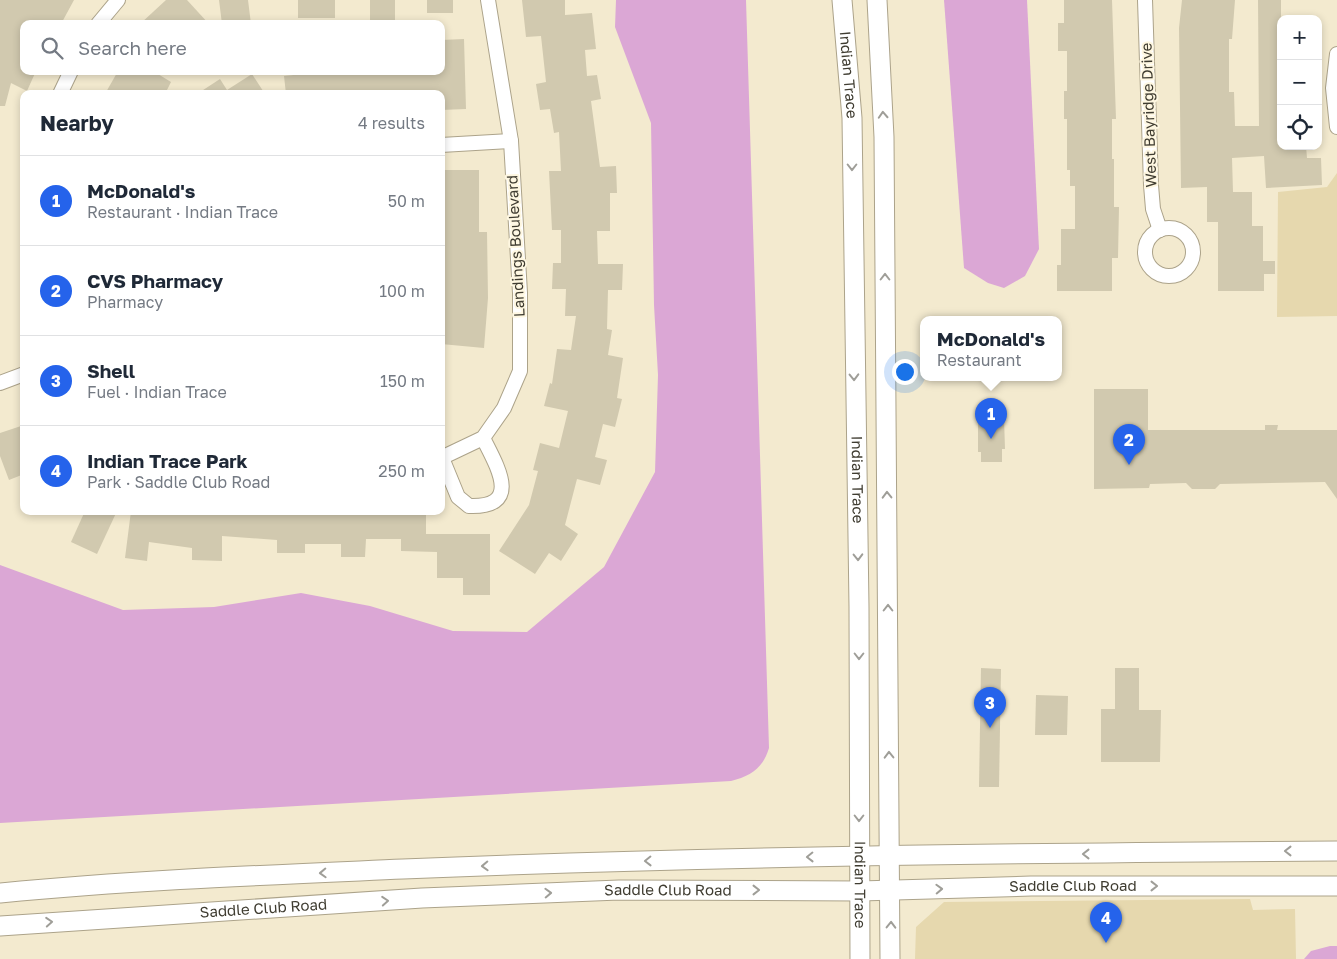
<!DOCTYPE html>
<html lang="en">
<head>
<meta charset="utf-8">
<style>
  :root { --surface:#fff; --page:#f6f6f7; --text:#1f2937; --muted:#747a83; --line:#e0e1e3; --accent:#2563eb }
  body { margin:0; font-family:"Golos Text",sans-serif; background:var(--page); color:var(--text) }
  .controls { position:absolute; right:15px; top:15px; display:grid; overflow:hidden; border-radius:10px; box-shadow:0 2px 8px #0003 }
  .controls button { width:45px; height:45px; display:grid; place-items:center; padding:0; border:0; border-bottom:1px solid var(--line); background:var(--surface); color:var(--text); font:25px sans-serif }
  .you { position:absolute; left:904px; top:371px; width:18px; height:18px; margin:-12px; border:4px solid #fff; border-radius:50%; background:#1a73e8; box-shadow:0 0 0 8px #1a73e833 }
  .badge { display:grid; place-items:center; width:32px; height:32px; border-radius:50%; background:var(--accent); color:#fff; font-size:16px; font-weight:700 }
  .pin { position:absolute; translate:-50% -41px; filter:drop-shadow(0 1px 2px #0008) }
  .pin::after { content:''; position:absolute; top:26px; width:18px; height:15px; background:inherit; clip-path:polygon(0 0,100% 0,50% 100%) }
  .popup { position:absolute; left:920px; top:316px; width:142px; height:65px; box-sizing:border-box; display:grid; place-content:center; border-radius:10px; background:var(--surface); filter:drop-shadow(0 1px 4px #0005); font-size:16px; white-space:nowrap; color:var(--muted) }
  .popup b { font-size:19px; color:var(--text) }
  .popup::after { content:''; position:absolute; left:50%; top:100%; margin-left:-10px; border:10px solid transparent; border-top-color:var(--surface) }
  .list { margin:0; padding:0; list-style:none }
  h2 { display:flex; justify-content:space-between; align-items:center; height:65px; margin:0; padding:0 20px; font-size:21px }
  h2 small { font-size:16px; font-weight:400; color:var(--muted) }
  .list li { display:grid; grid-template-columns:32px 1fr auto; gap:15px; align-items:center; box-sizing:border-box; height:90px; padding:0 20px; border-top:1px solid var(--line) }
  .list b { display:block; font-size:19px; white-space:nowrap }
  .list p { margin:0; font-size:16px; white-space:nowrap; color:var(--muted) }
  .list em { font-size:16px; font-style:normal; color:var(--muted) }
  .icon { flex:none; width:28px; height:28px; fill:none; stroke:currentColor; stroke-width:2; stroke-linecap:round; stroke-linejoin:round }
  .map { position:relative; flex:none; width:1337px; height:959px; overflow:hidden }
  .search { position:absolute; background:var(--surface); box-shadow:0 2px 8px #0003; left:20px; top:20px; width:425px; height:55px; display:flex; align-items:center; gap:12px; box-sizing:border-box; padding:0 18px; border-radius:10px; color:var(--muted); font-size:19px }
  .panel { position:absolute; background:var(--surface); box-shadow:0 2px 8px #0003; left:20px; top:90px; width:425px; height:425px; border-radius:10px }
  .map>svg:first-child { display:block }
  .green { fill:#e6d8ae }
  .water { fill:#dba7d5 }
  .building { fill:#d1c9af }
  .lines { fill:none; stroke-linecap:round; stroke-linejoin:round }
  .street-casing { stroke:#aca38a; stroke-width:16 }
  .secondary-casing { stroke:#aca38a; stroke-width:21 }
  .street { stroke:#fff; stroke-width:14 }
  .secondary { stroke:#fff; stroke-width:19 }
  .oneway { stroke:#9f9e98 }
  .labels { text-anchor:middle; stroke-width:4; stroke-linejoin:round; paint-order:stroke }
  .street-label { font-size:15px; fill:#3f3c31; stroke:#fef7e1 }
</style>
</head>
<body>
<div class="map">
<svg width="1337" height="959" viewBox="0 0 1337 959">
  <rect width="100%" height="100%" fill="#f3eacf"/>
  <g class="green">
    <path d="M1337,173V316L1277,317L1278,192L1327,187Z"/>
    <path d="M1250,899L1253,910L1295,909L1296,959H915L916,927L944,902Z"/>
  </g>
  <g class="water">
    <path d="M616,0H746L769,748C763,768 751,776 731,781L0,823V565L123,610L214,607L301,593L370,606L453,631L527,632L604,567L655,472L658,375L654,305L651,123L615,27Z"/>
    <path d="M944,0H1027L1039,249L1025,276L1004,288L988,283L964,268Z"/>
    <path d="M1330,946H1337V959H1304L1311,951Z"/>
  </g>
  <g class="building">
    <path d="M0,0H74L61,24H24V71H36L27,91L11,83L5,106H0Z"/>
    <path d="M166,0H187L209,24H140Z"/>
    <path d="M219,0H248L251,24H222Z"/>
    <rect x="298" y="0" width="37" height="18"/>
    <rect x="370" y="0" width="25" height="22"/>
    <rect x="427" y="0" width="26" height="13"/>
    <path d="M522,0H565V15L592,13L596,49L585,50L587,76L597,75L601,99L591,101L600,167L616,166L617,193H610V231H597L598,264H623L622,290H608L607,329L612,330L608,355L623,358L617,398L622,399L615,427L603,424L595,457L607,460L600,485L577,479L565,525L578,534L561,561L549,553L535,574L499,551L529,505L538,471L533,470L540,443L559,448L568,411L544,406L550,383L552,384L557,349L571,350L576,316H565L566,289H552L553,263H561V230H552L549,171H561L559,132L554,133L550,109L540,110L536,84L546,82L541,36L526,37Z"/>
    <path d="M1064,0H1112L1116,119H1112V159H1114V207H1119L1118,258H1112V291H1057V265H1061V229H1075V186H1070V170H1067V119H1064V91H1067V51H1058V23H1064Z"/>
    <path d="M1182,0H1235L1232,39H1229V92H1234L1235,126H1259L1258,0H1281V146H1306L1307,158H1321L1322,185L1266,188L1264,156L1232,158L1233,192H1252V226H1263V261H1275V274H1264V291H1218V222H1207V187L1181,188L1179,28Z"/>
    <path d="M464,39L466,109L441,110V94H286L284,76L303,74V71H441V40Z"/>
    <path d="M118,71H153L171,82L165,94H105Z"/>
    <path d="M252,74L265,94H197L220,79L227,90Z"/>
    <path d="M441,170H479V232H487L488,298L484,348L441,344V294H443Z"/>
    <path d="M1094,389H1148V430H1265V425H1278L1277,430H1337V499L1325,482L1220,484L1215,489H1192L1186,483L1150,484L1149,488L1094,489Z"/>
    <path d="M978,415L1004,418L1005,449H1002V462H981V452H978Z"/>
    <path d="M24,425V474L9,480L0,456V433Z"/>
    <path d="M85,511H117L97,554L71,542Z"/>
    <path d="M131,511H426V534H490V595H463V578H437V552L401,551V539H366L365,557H341V544H305V553H277V540L222,536V561L192,560V548L149,542L147,561L125,558Z"/>
    <path d="M981,668L1001,669L999,787H979Z"/>
    <path d="M1115,668H1139V710H1161L1160,762H1101V709H1115Z"/>
    <path d="M1036,695L1068,696L1067,735H1035Z"/>
  </g>
  <g class="lines">
    <defs>
      <g id="street">
        <path d="M1145,0L1151,185L1153,209L1160,230"/>
        <path d="M98,24L118,0"/>
        <path d="M1337,54L1333,88L1337,127"/>
        <path d="M60,94L71,71"/>
        <path d="M441,145L511,141"/>
        <circle cx="1169" cy="252" r="24"/>
        <path d="M0,383L24,374"/>
        <path d="M441,458L483,438L504,408L520,371V293L511,141L488,0"/>
        <path d="M442,458L458,497L469,506C523,508 497,466 483,438"/>
      </g>
      <g id="secondary">
        <path id="s1" d="M842,0L852,118L859,607L860,959"/>
        <path d="M877,0L884,137L890,959"/>
        <path d="M0,893C134,880 268,875 403,869C714,856 1026,853 1337,851"/>
        <path id="s2" d="M0,926L422,898L619,890L860,891L1031,886H1337"/>
      </g>
    </defs>
    <use href="#street" class="street-casing"/>
    <use href="#secondary" class="secondary-casing"/>
    <use href="#street" class="street"/>
    <use href="#secondary" class="secondary"/>
  </g>
  <defs><path id="oneway-chevron" d="M-2-3.5L2.5 0L-2 3.5" fill="none" stroke-width="1.6" stroke-linecap="round" stroke-linejoin="round" transform="scale(1.25)"/></defs>
  <g class="oneway">
    <use href="#oneway-chevron" transform="translate(883 115) rotate(-93)"/>
    <use href="#oneway-chevron" transform="translate(852 167) rotate(90)"/>
    <use href="#oneway-chevron" transform="translate(885 277) rotate(-90)"/>
    <use href="#oneway-chevron" transform="translate(854 377) rotate(89)"/>
    <use href="#oneway-chevron" transform="translate(887 495) rotate(-91)"/>
    <use href="#oneway-chevron" transform="translate(858 557) rotate(89)"/>
    <use href="#oneway-chevron" transform="translate(888 608) rotate(-90)"/>
    <use href="#oneway-chevron" transform="translate(859 656) rotate(90)"/>
    <use href="#oneway-chevron" transform="translate(889 755) rotate(-91)"/>
    <use href="#oneway-chevron" transform="translate(859 818) rotate(90)"/>
    <use href="#oneway-chevron" transform="translate(1288 851) rotate(180)"/>
    <use href="#oneway-chevron" transform="translate(1086 854) rotate(180)"/>
    <use href="#oneway-chevron" transform="translate(810 857) rotate(179)"/>
    <use href="#oneway-chevron" transform="translate(648 861) rotate(179)"/>
    <use href="#oneway-chevron" transform="translate(485 866) rotate(178)"/>
    <use href="#oneway-chevron" transform="translate(323 873) rotate(178)"/>
    <use href="#oneway-chevron" transform="translate(1154 886)"/>
    <use href="#oneway-chevron" transform="translate(939 889) rotate(-2)"/>
    <use href="#oneway-chevron" transform="translate(756 890)"/>
    <use href="#oneway-chevron" transform="translate(548 893) rotate(-2)"/>
    <use href="#oneway-chevron" transform="translate(385 901) rotate(-4)"/>
    <use href="#oneway-chevron" transform="translate(49 922) rotate(-4)"/>
    <use href="#oneway-chevron" transform="translate(891 925) rotate(-89)"/>
  </g>
  <g class="labels">
    <g class="street-label">
      <text dy="5" stroke="none"><textPath href="#s1" startOffset="75">Indian Trace</textPath></text>
      <text transform="translate(1149 115) rotate(-92)" y="5">West Bayridge Drive</text>
      <text transform="translate(516 246) rotate(-93)" y="5">Landings Boulevard</text>
      <text dy="5" stroke="none"><textPath href="#s1" startOffset="480">Indian Trace</textPath></text>
      <text dy="5" stroke="none"><textPath href="#s1" startOffset="885">Indian Trace</textPath></text>
      <text dy="5" stroke="none"><textPath href="#s2" startOffset="1074">Saddle Club Road</textPath></text>
      <text dy="5" stroke="none"><textPath href="#s2" startOffset="669">Saddle Club Road</textPath></text>
      <text dy="5" stroke="none"><textPath href="#s2" startOffset="264">Saddle Club Road</textPath></text>
    </g>
  </g>
</svg>
<div class="controls">
<button>+</button>
<button>−</button>
<button><svg class="icon" aria-label="locate" viewBox="0 0 24 24"><circle cx="12" cy="12" r="6"/><path d="M12 2v4M12 18v4M2 12h4M18 12h4"/></svg></button>
</div>
<div class="you"></div>
<div class="pin badge" style="left:991px;top:439px">1</div>
<div class="popup"><b>McDonald's</b>Restaurant</div>
<div class="pin badge" style="left:1129px;top:465px">2</div>
<div class="pin badge" style="left:990px;top:728px">3</div>
<div class="pin badge" style="left:1106px;top:943px">4</div>
<div class="search"><svg class="icon" aria-label="search" viewBox="0 0 24 24"><circle cx="10" cy="10" r="6"/><path d="M15 15l6 6"/></svg>Search here</div>
<section class="panel">
<h2>Nearby<small>4 results</small></h2>
<ul class="list">
<li><span class="badge">1</span><div><b>McDonald's</b><p>Restaurant · Indian Trace</p></div><em>50 m</em></li>
<li><span class="badge">2</span><div><b>CVS Pharmacy</b><p>Pharmacy</p></div><em>100 m</em></li>
<li><span class="badge">3</span><div><b>Shell</b><p>Fuel · Indian Trace</p></div><em>150 m</em></li>
<li><span class="badge">4</span><div><b>Indian Trace Park</b><p>Park · Saddle Club Road</p></div><em>250 m</em></li>
</ul>
</section>
</div>
</body>
</html>
